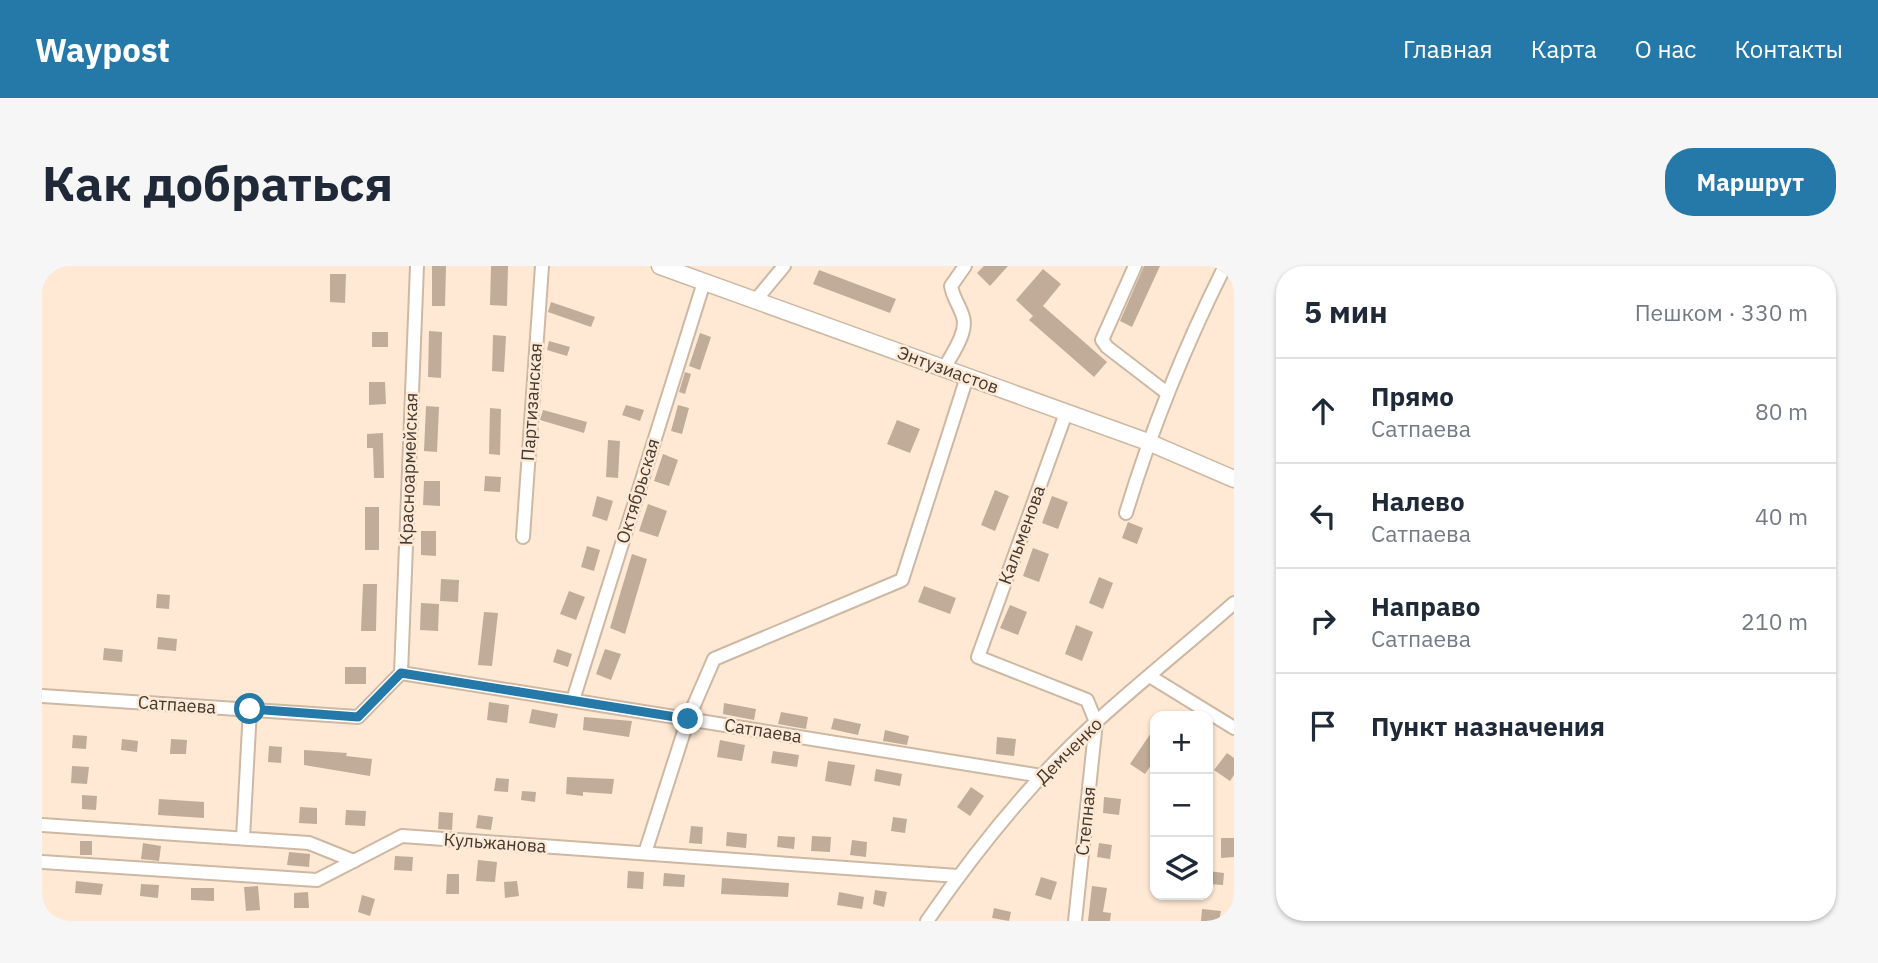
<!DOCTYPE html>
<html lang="ru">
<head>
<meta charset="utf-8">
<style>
  :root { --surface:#fff; --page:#f6f6f7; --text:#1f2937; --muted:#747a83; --line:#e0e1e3; --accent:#2579a9 }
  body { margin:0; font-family:"IBM Plex Sans",sans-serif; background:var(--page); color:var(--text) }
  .controls { position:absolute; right:21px; bottom:21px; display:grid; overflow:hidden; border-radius:14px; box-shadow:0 2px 5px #0004 }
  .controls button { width:63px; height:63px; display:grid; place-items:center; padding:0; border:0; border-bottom:2px solid var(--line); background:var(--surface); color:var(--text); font:35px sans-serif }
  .stop { position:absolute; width:21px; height:21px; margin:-16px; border:5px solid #2579a9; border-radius:50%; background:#fff }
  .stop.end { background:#2579a9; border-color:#fff; box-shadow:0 2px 7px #0008 }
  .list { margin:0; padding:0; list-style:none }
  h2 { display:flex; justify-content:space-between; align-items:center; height:91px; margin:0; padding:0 28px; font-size:30px }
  h2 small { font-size:23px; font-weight:400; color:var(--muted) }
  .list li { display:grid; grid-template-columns:46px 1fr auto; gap:21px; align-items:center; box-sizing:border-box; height:105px; padding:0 28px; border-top:2px solid var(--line) }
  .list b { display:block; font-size:26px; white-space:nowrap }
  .list p { margin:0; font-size:23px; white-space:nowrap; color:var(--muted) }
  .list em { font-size:23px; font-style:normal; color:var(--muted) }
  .icon { flex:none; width:38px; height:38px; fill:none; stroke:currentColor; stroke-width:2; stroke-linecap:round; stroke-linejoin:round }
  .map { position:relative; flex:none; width:1192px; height:655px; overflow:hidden; border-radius:28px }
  header { display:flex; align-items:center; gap:42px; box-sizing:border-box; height:98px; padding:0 35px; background:var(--accent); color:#fff }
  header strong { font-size:33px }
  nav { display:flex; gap:38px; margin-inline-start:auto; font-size:24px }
  .intro { display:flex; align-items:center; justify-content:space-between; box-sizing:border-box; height:168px; padding:0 42px }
  h1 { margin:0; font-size:49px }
  .button { padding:18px 32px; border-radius:28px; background:var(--accent); color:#fff; font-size:24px; font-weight:700 }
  main { display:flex; gap:42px; padding:0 42px }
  aside { flex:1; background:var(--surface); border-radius:28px; box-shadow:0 2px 5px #0004 }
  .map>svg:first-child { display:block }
  .building { fill:#c0ac98 }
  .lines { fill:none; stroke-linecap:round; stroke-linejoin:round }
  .minor-casing { stroke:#cdb8a3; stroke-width:16 }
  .major-casing { stroke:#cdb8a3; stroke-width:19 }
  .minor { stroke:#fff; stroke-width:12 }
  .major { stroke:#fff; stroke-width:16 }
  .route { stroke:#2579a9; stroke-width:9 }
  .labels { text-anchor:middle; stroke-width:5; stroke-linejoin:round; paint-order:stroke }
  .street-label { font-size:18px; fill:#413930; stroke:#ffe9d4 }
</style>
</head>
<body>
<header>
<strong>Waypost</strong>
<nav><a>Главная</a><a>Карта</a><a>О нас</a><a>Контакты</a></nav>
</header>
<div class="intro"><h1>Как добраться</h1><a class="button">Маршрут</a></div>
<main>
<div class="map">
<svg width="1192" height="655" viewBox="0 0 1192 655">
  <rect width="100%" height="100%" fill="#ffe9d4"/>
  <g class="building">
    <path d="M390,0H404L403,40H390Z"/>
    <path d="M449,0H466L465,40L448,39Z"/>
    <path d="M942,0H966L948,20L935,7Z"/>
    <path d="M1102,0H1118L1090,61L1078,55Z"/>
    <path d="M1001,3L1019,18L1001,40L1065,96L1052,111L987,54L991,50L974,34Z"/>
    <path d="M777,4L854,33L848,47L771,18Z"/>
    <path d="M288,8H304L303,37L288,36Z"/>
    <path d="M509,36L553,51L549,61L506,46Z"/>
    <path d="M387,65L400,66L399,112L386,111Z"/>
    <rect x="330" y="66" width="16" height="15"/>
    <path d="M658,67L669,71L658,104L647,100Z"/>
    <path d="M451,69L464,70L462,106L450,105Z"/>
    <path d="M507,75L528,81L525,90L505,84Z"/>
    <path d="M643,106L649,108L643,128L637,126Z"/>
    <path d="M327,116H343L344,138L327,139Z"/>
    <path d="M584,139L602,144L598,155L580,149Z"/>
    <path d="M636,139L647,142L640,168L629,165Z"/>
    <path d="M384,140L397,141L395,186L382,185Z"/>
    <path d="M448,142L459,143L458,189L447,188Z"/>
    <path d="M501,144L545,156L542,167L498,154Z"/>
    <path d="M855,154L878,163L868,187L845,178Z"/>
    <path d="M341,167L342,212H332L331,182H325V168Z"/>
    <path d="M566,174L578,175L576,212L564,211Z"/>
    <path d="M621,188L636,194L627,220L612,215Z"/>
    <path d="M443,210L459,211L458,226L442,225Z"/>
    <path d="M382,215H398V240L381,239Z"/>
    <path d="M953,224L967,230L953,265L939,259Z"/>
    <path d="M555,230L571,235L565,255L550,250Z"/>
    <path d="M1010,230L1026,236L1016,263L1000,257Z"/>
    <path d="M606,238L625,245L616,271L597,265Z"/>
    <rect x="323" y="241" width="14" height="43"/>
    <path d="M1086,256L1101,262L1095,278L1080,272Z"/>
    <path d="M379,265H394V290L379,289Z"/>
    <path d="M545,280L558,284L552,305L539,301Z"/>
    <path d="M991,282L1007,288L997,316L981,310Z"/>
    <path d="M590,288L605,293L583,368L568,362Z"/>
    <path d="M1057,311L1071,317L1061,343L1047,337Z"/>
    <path d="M399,313L417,314L416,336L398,335Z"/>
    <path d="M321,318H335L334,365H319Z"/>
    <path d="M882,320L914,332L908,348L876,336Z"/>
    <path d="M527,325L543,331L534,354L518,348Z"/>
    <path d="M115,328L128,329L127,343L114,342Z"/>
    <path d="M379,337L397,338L396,365L378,364Z"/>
    <path d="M968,339L985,346L976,369L958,362Z"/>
    <path d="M442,346L456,347L450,400L436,399Z"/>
    <path d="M1034,359L1051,366L1040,395L1023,388Z"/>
    <path d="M116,371L135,373L134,385L115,383Z"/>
    <path d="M62,382L81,384L80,396L61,394Z"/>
    <path d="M515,383L530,388L526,401L511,396Z"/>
    <path d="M563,383L579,388L569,414L554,408Z"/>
    <rect x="303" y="401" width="21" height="17"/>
    <path d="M447,436L467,439L465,457L445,454Z"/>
    <path d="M682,437L714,443L712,454L681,448Z"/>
    <path d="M490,443L516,448L513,462L487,457Z"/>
    <path d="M739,446L766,451L764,463L736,458Z"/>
    <path d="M542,451L590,455L587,471L541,464Z"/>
    <path d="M792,452L819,458L816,469L789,463Z"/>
    <path d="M1113,461V493L1103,508L1088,498Z"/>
    <path d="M843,464L867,470L865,479L841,475Z"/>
    <path d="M31,469L45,470L44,483L30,482Z"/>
    <path d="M955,471L974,473L972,490L954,488Z"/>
    <path d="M80,473L96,475L95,486L79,484Z"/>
    <path d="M129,473L145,474L144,488H128Z"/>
    <path d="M678,474L703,479L700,495L675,491Z"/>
    <path d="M227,480L240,481L239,497L226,496Z"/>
    <path d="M262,484L305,487L304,490L330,493L328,510L262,499Z"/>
    <path d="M731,485L757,489L755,501L729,497Z"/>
    <path d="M1185,487L1192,492V509L1188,515L1172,504Z"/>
    <path d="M786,495L813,499L809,520L783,515Z"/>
    <path d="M30,500L47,501L45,518L29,517Z"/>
    <path d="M834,503L860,508L858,520L832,515Z"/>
    <path d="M525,511L572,513L570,528L541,526V530L524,528Z"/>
    <path d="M454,512L467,513L466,526L452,525Z"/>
    <path d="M929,521L942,530L928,550L915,541Z"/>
    <path d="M480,525L494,526L493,536L479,534Z"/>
    <path d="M40,529L55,530L54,544L40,543Z"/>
    <path d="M1062,531L1079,533L1077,549L1061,547Z"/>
    <path d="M117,533L162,536V552L116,549Z"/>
    <path d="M258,541L275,542V558L257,557Z"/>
    <path d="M304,544L324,545L323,560L303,559Z"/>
    <path d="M397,546L411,547L410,564L396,563Z"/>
    <path d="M436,549L451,551L449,564L434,562Z"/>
    <path d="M851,551L865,553L863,567L849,565Z"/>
    <path d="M649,560L661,561L660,578L647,577Z"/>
    <path d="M685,566L705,568L704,582L684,580Z"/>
    <path d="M736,570L753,571L752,583L735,581Z"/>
    <path d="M770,570L789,571L788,586L769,585Z"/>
    <path d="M1179,572H1192V591L1179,592Z"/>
    <path d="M810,574L825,576L824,591L808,589Z"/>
    <rect x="38" y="575" width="12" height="14"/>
    <path d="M101,577L119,580L117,595L99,593Z"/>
    <path d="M1057,577L1070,579L1068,593L1055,591Z"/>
    <path d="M247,586L268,588L267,601L245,599Z"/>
    <path d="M353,590L371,591L370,605L352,604Z"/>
    <path d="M436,594L455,596L453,616L434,615Z"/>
    <path d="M586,605L602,606L601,623L585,622Z"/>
    <path d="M1166,605L1182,607L1181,619L1166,618Z"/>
    <path d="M622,607L643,609L642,621L621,620Z"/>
    <path d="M405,608H417V628H404Z"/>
    <path d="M999,611L1015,616L1009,634L993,629Z"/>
    <path d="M680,612L747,617L746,631L679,628Z"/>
    <path d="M34,615L61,618L59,629L33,627Z"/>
    <path d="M475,615L477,630L463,632L462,616Z"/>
    <path d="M99,618L117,619L116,632L98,630Z"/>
    <path d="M216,620L218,644L204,645L202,621Z"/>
    <path d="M1050,620L1065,622L1061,646L1069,647L1068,655H1046Z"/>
    <path d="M149,622H172V635L149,634Z"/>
    <path d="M833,624L845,626L842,641L831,638Z"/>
    <path d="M266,626L267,642H252V627Z"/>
    <path d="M797,626L822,631L820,643L795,639Z"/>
    <path d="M320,629L333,633L328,650L316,646Z"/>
    <path d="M952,642L969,646L967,655L950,652Z"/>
    <path d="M1160,643L1179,645L1177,655H1159Z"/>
  </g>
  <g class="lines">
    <defs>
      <g id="minor">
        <path d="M1093,0L1060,74L1065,81L1125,127"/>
        <path d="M713,35L742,0"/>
        <path d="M902,103C909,89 926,67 921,51C918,40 911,32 909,20L923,0"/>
        <path d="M1024,147L936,391L1045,434L1054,456L1033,655"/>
        <path d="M1084,247C1110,161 1143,80 1183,0"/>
        <path d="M481,271L500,0"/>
        <path d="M359,407L1000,510"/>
        <path d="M359,407L375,0"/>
        <path d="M1109,411L1192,462"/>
        <path d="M0,430L316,451L359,407"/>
        <path d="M531,434L662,16"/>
        <path d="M0,559L267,577L312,595"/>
        <path d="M201,572L208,443"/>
        <path d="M603,587L646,453L672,393L860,314L925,111"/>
        <path d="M0,596L275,614L360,570L916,610"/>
        <path d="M885,655C934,584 990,514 1054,456C1099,415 1147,377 1192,337"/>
      </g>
      <path id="major" d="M618,0L1106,176L1192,213"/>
    </defs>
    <use href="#minor" class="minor-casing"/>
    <use href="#major" class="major-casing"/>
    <use href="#minor" class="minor"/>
    <use href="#major" class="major"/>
  </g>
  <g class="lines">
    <path class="route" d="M208,443L316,451L359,407L646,453"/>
  </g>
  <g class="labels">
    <g class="street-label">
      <text transform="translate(906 104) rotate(20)" y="6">Энтузиастов</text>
      <text transform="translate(490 136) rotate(-86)" y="6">Партизанская</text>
      <text transform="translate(367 203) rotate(-88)" y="6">Красноармейская</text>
      <text transform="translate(596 225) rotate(-73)" y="6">Октябрьская</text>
      <text transform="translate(980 269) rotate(-70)" y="6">Кальменова</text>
      <text transform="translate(135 439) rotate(4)" y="6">Сатпаева</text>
      <text transform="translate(721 465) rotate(9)" y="6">Сатпаева</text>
      <text transform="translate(1027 485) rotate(-45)" y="6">Демченко</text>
      <text transform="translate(1044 555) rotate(-84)" y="6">Степная</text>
      <text transform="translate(453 577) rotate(4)" y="6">Кульжанова</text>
    </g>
  </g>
</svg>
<div class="controls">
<button>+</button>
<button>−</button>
<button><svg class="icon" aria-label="layers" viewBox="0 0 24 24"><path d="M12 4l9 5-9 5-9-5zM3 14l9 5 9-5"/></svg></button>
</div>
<div class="stop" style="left:208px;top:443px"></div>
<div class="stop end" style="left:646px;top:453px"></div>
</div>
<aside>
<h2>5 мин<small>Пешком · 330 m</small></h2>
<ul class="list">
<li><svg class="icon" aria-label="ahead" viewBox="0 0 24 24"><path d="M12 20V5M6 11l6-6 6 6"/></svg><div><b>Прямо</b><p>Сатпаева</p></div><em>80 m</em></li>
<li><svg class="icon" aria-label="left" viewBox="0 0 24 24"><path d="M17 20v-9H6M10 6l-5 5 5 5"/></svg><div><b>Налево</b><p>Сатпаева</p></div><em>40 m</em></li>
<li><svg class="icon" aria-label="right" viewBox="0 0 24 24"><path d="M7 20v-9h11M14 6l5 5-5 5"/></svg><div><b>Направо</b><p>Сатпаева</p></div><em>210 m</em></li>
<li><svg class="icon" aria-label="arrive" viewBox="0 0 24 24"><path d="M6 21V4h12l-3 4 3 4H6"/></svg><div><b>Пункт назначения</b></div></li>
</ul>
</aside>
</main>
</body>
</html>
